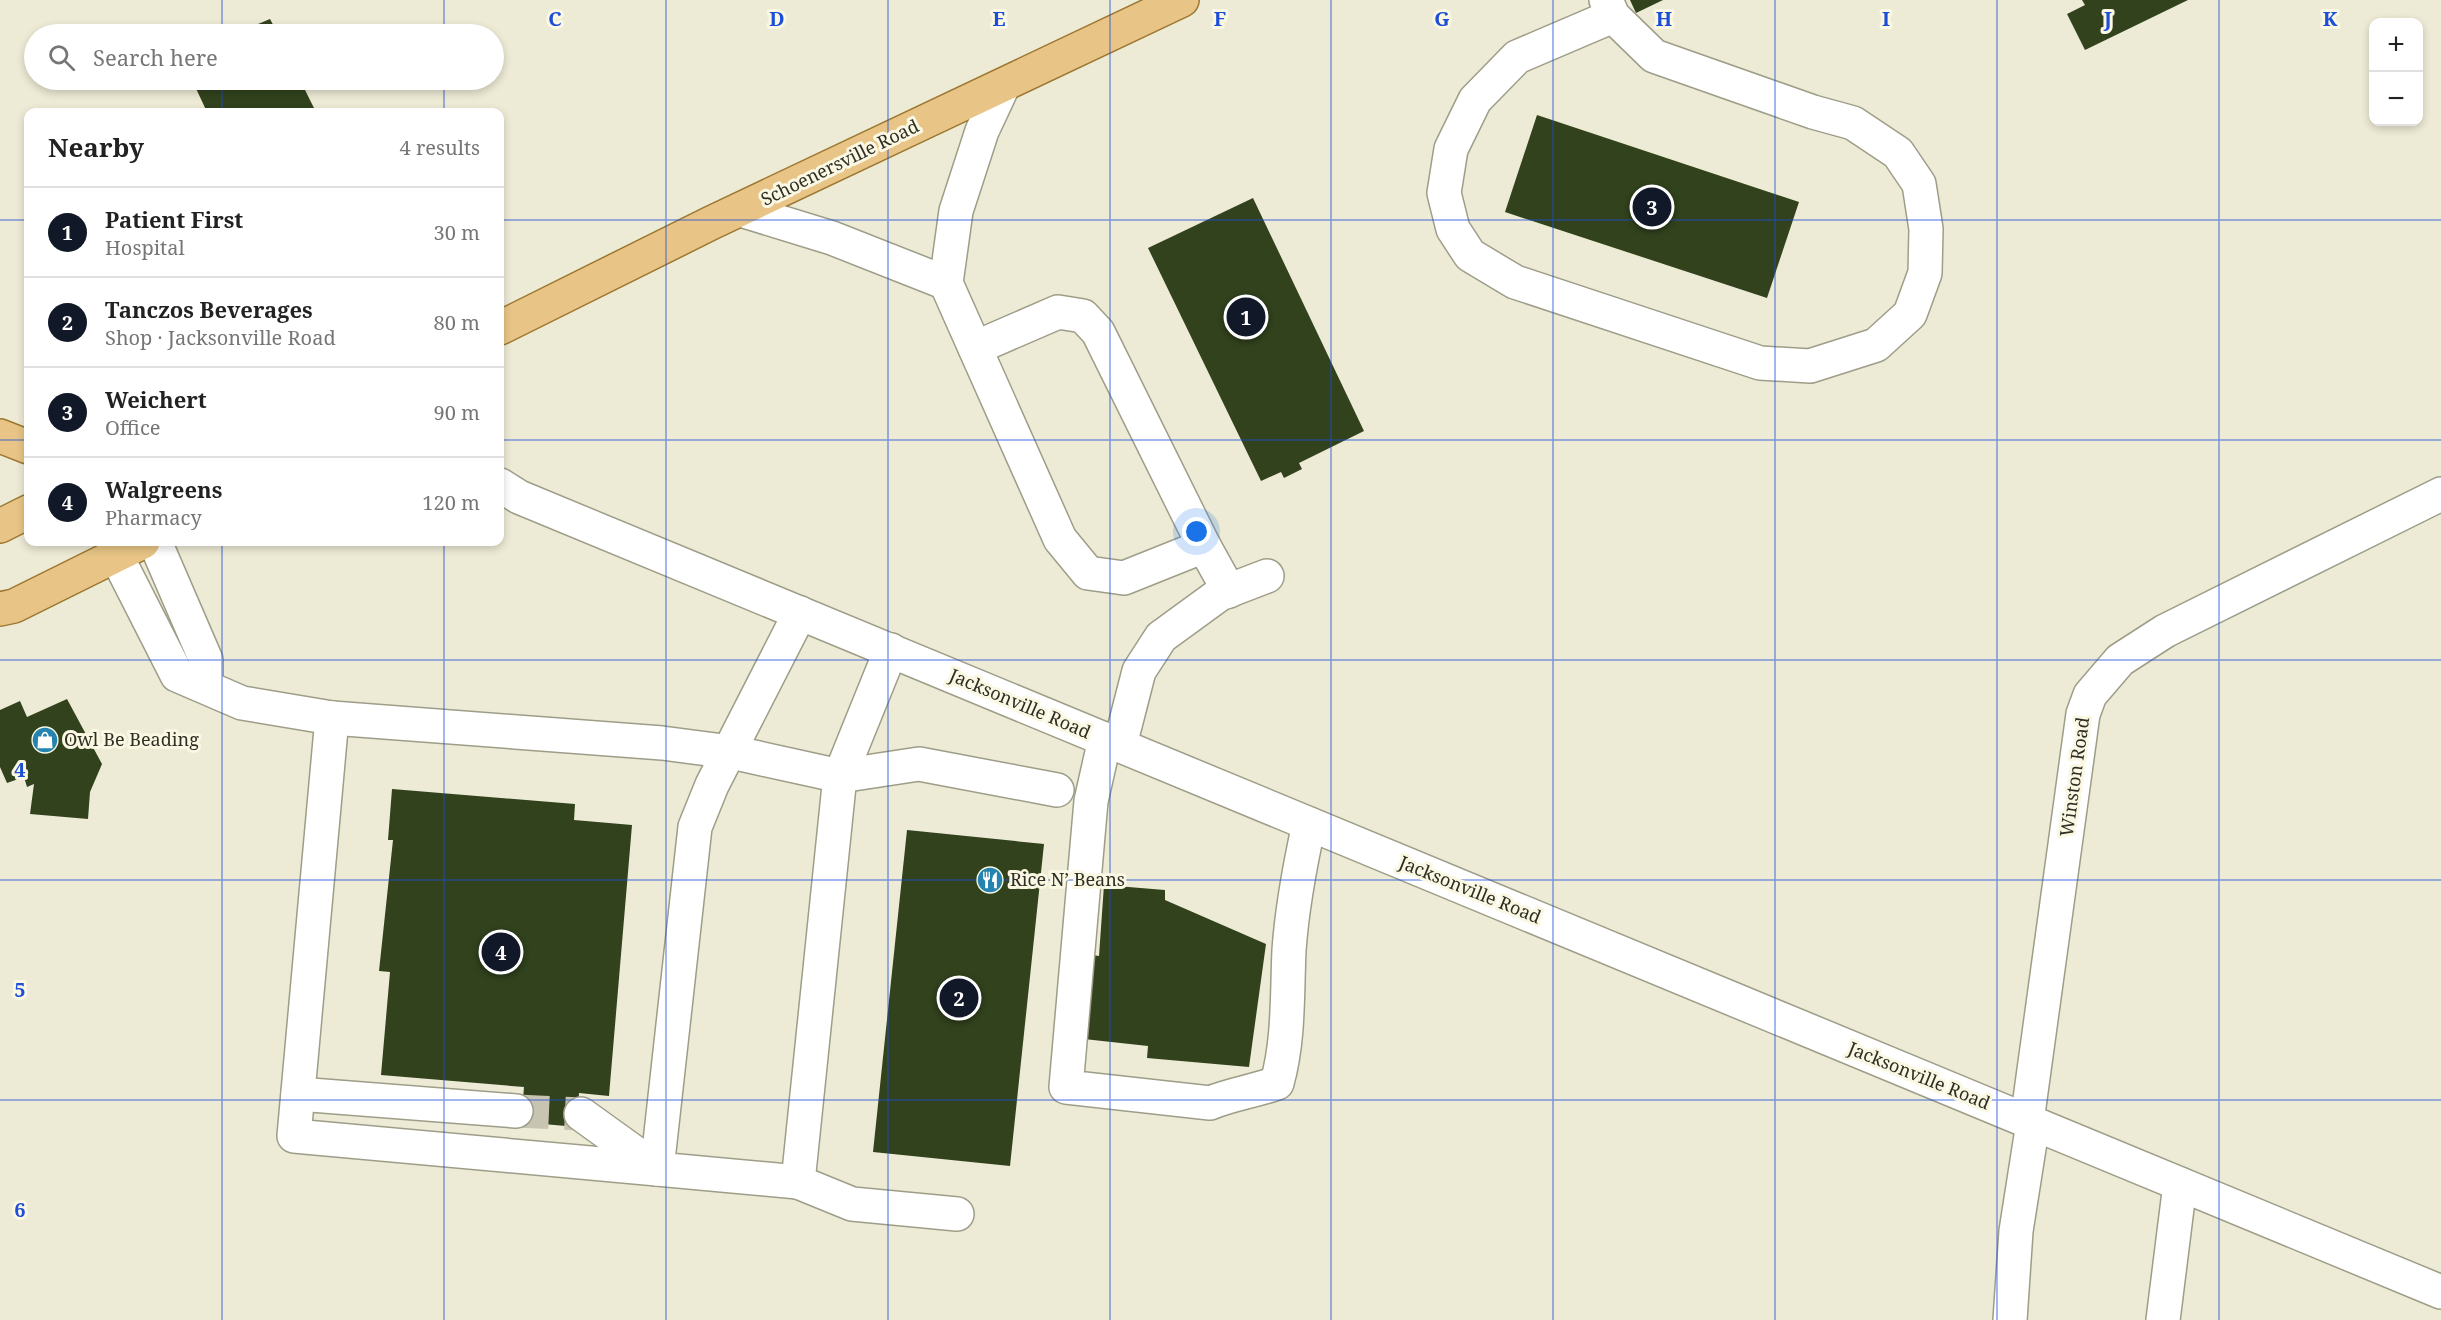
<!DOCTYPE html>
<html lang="en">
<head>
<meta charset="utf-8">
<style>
  :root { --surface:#fff; --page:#f6f6f6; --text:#222; --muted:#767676; --line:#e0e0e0; --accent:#111827 }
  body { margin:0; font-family:"Noto Serif",serif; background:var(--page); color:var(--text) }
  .controls { position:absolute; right:18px; top:18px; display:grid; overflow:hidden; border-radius:12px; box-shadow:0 3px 9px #0003 }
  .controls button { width:54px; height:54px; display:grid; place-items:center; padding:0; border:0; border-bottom:2px solid var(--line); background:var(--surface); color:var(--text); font:30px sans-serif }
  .you { position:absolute; left:1197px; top:532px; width:21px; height:21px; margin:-15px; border:4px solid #fff; border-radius:50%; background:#1a73e8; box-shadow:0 0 0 9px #1a73e833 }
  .badge { display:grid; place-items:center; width:39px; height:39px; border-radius:50%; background:var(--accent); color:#fff; font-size:20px; font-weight:700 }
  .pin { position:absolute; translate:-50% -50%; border:3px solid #fff; box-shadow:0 2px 6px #0006 }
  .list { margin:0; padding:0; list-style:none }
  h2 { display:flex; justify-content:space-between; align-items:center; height:78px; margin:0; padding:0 24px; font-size:26px }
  h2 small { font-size:20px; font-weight:400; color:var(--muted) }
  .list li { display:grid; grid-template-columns:39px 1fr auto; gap:18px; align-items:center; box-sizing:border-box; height:90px; padding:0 24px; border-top:2px solid var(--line) }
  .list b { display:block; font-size:22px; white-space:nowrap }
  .list p { margin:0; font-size:20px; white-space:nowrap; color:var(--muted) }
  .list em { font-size:20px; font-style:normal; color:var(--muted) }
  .icon { flex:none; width:33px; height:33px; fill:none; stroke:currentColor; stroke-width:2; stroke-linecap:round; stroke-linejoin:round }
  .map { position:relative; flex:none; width:2441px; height:1320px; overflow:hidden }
  .search { position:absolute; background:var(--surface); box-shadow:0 3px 9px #0003; left:24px; top:24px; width:480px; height:66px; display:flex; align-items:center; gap:15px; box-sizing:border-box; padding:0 21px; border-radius:33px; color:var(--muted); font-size:22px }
  .panel { position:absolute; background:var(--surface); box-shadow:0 3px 9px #0003; left:24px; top:108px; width:480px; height:438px; border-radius:12px }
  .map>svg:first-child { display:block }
  .building { fill:#31421d }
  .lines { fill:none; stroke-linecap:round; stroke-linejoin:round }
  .minor-tunnel { stroke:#c7c5b2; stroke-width:33; stroke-dasharray:33 16; stroke-linecap:butt }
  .minor-casing { stroke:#9e9d88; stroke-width:36 }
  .major-casing { stroke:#9c7730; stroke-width:36 }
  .minor { stroke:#fff; stroke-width:33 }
  .major { stroke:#e8c586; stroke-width:33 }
  .grid { fill:none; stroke:#1d4ed8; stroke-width:1.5; stroke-opacity:0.55 }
  .labels { text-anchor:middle; stroke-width:6; stroke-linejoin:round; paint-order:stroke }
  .street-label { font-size:18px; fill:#2e2e25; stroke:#faf8e2 }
  .poi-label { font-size:18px; fill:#2e2e25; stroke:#faf8e2; text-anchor:start }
  .grid-label { font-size:20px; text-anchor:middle; font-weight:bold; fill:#1d4ed8; stroke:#faf8e2; stroke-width:6; stroke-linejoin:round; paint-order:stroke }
</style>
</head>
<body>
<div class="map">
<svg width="2441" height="1320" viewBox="0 0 2441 1320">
  <rect width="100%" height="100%" fill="#edebd5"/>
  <g class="building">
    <path d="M1630,0H1663L1636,13Z"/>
    <path d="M2082,0H2188L2085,50L2067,14L2085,5Z"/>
    <path d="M270,19L278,34H235Z"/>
    <path d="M192,80H300L316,112H207Z"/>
    <path d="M1537,115L1799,202L1767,298L1505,212Z"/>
    <path d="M1253,198L1364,431L1299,463L1302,469L1284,478L1281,472L1261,481L1148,248Z"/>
    <path d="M67,699L102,764L90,792L88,819L30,814L34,784L27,787L24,777L7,783L0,767V710L20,701L27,717Z"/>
    <path d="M392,789L575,804L574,820L632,825L609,1096L579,1093L577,1127L521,1122L524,1087L381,1075L390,972L379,971L393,840H388Z"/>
    <path d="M907,830L1044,844L1010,1166L873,1152Z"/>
    <path d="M1104,885L1165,890V900L1266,944L1249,1067L1147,1058L1148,1046L1084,1039L1092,955L1099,956Z"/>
  </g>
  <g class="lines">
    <path class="minor-tunnel" d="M516,1111L581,1114"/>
    <defs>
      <g id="minor">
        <path d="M1606,0L1613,16L1654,56L1813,112L1853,123L1898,153L1919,184L1926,229L1925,273L1910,314L1876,345L1810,366L1760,363L1515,282L1470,255L1453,229L1444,193L1451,149L1475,100L1517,57L1613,16"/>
        <path d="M1003,86L982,131L956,211L946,283L1060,539L1088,573L1124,578L1204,546L1229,591"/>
        <path d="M741,210L832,238L946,283"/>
        <path d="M975,348L1058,312L1083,316L1098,332L1204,546"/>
        <path d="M500,485L519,497L2441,1292"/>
        <path d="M155,542L206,660V686"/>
        <path d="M116,555L177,675L242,703L332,718L662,743L731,752L840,776L919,764L1057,790"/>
        <path d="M800,613L712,785L695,827L657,1169L798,1182L840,776L891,650"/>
        <path d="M332,718L294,1136L657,1169"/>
        <path d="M1105,739L1091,801L1066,1087L1210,1103C1232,1094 1255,1091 1277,1083C1289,1040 1287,995 1289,950C1292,908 1300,865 1309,824"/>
        <path d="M1120,745L1139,671L1161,637L1220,594L1267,576"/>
        <path d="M298,1094L516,1111"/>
        <path d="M581,1114L656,1168"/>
        <path d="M2027,1121L2083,714L2090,695L2120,660L2165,631L2441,494"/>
        <path d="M798,1182L852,1204L957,1214"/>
        <path d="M2010,1320L2016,1231L2033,1123"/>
        <path d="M2163,1320L2180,1184"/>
      </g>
      <g id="major">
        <path d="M500,328L711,223L1182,0"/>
        <path d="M0,436L28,447"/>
        <path d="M0,526L28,512"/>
        <path d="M0,609L14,606L143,542"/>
      </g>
    </defs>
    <use href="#minor" class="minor-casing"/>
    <use href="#major" class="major-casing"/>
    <use href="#minor" class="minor"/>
    <use href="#major" class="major"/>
  </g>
  <path class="grid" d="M222,0V34M444,0V34M666,0V1320M888,0V1320M1110,0V1320M1331,0V1320M1553,0V1320M1775,0V1320M1997,0V1320M2219,0V1320M222,80V112M444,80V112M0,220H28M500,220H2441M0,440H28M500,440H2441M222,542V1320M444,542V1320M0,660H2441M0,880H2441M0,1100H2441"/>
  <defs>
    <symbol id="shop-disc" viewBox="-11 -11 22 22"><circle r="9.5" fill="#2583af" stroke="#faf8e2"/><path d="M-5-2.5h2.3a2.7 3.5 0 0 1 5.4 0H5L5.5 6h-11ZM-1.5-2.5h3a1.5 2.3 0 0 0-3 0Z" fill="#fff"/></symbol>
    <symbol id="restaurant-disc" viewBox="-11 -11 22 22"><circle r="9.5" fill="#2583af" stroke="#faf8e2"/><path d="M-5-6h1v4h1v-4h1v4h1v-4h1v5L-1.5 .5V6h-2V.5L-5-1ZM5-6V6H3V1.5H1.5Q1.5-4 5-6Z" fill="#fff"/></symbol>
  </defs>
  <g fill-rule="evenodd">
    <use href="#shop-disc" x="30" y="725" width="30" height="30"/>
    <use href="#restaurant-disc" x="975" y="865" width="30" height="30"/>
  </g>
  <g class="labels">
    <g class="street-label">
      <text transform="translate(840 163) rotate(-26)" y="6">Schoenersville Road</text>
      <text transform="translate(1020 704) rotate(23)" y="6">Jacksonville Road</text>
      <text transform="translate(2075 777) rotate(-82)" y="6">Winston Road</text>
      <text transform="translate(1470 890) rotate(22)" y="6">Jacksonville Road</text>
      <text transform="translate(1919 1076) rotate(22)" y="6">Jacksonville Road</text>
    </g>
    <g class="poi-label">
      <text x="64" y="746">Owl Be Beading</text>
      <text x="1010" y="886">Rice N’ Beans</text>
    </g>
  </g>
  <g class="grid-label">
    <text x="555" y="26">C</text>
    <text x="777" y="26">D</text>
    <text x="999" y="26">E</text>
    <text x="1220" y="26">F</text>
    <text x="1442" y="26">G</text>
    <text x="1664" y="26">H</text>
    <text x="1886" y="26">I</text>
    <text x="2108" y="26">J</text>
    <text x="2330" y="26">K</text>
    <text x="20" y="777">4</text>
    <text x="20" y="997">5</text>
    <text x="20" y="1217">6</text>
  </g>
</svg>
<div class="controls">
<button>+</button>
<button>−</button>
</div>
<div class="you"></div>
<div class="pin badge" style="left:1246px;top:317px">1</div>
<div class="pin badge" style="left:959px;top:998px">2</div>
<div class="pin badge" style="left:1652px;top:207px">3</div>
<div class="pin badge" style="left:501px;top:952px">4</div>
<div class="search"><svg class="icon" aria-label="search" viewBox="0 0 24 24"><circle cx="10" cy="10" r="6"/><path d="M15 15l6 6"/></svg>Search here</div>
<section class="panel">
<h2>Nearby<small>4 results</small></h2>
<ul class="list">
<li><span class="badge">1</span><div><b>Patient First</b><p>Hospital</p></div><em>30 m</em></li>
<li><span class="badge">2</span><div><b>Tanczos Beverages</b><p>Shop · Jacksonville Road</p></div><em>80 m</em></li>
<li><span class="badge">3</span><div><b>Weichert</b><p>Office</p></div><em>90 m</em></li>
<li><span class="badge">4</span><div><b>Walgreens</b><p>Pharmacy</p></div><em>120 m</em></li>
</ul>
</section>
</div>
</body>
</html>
